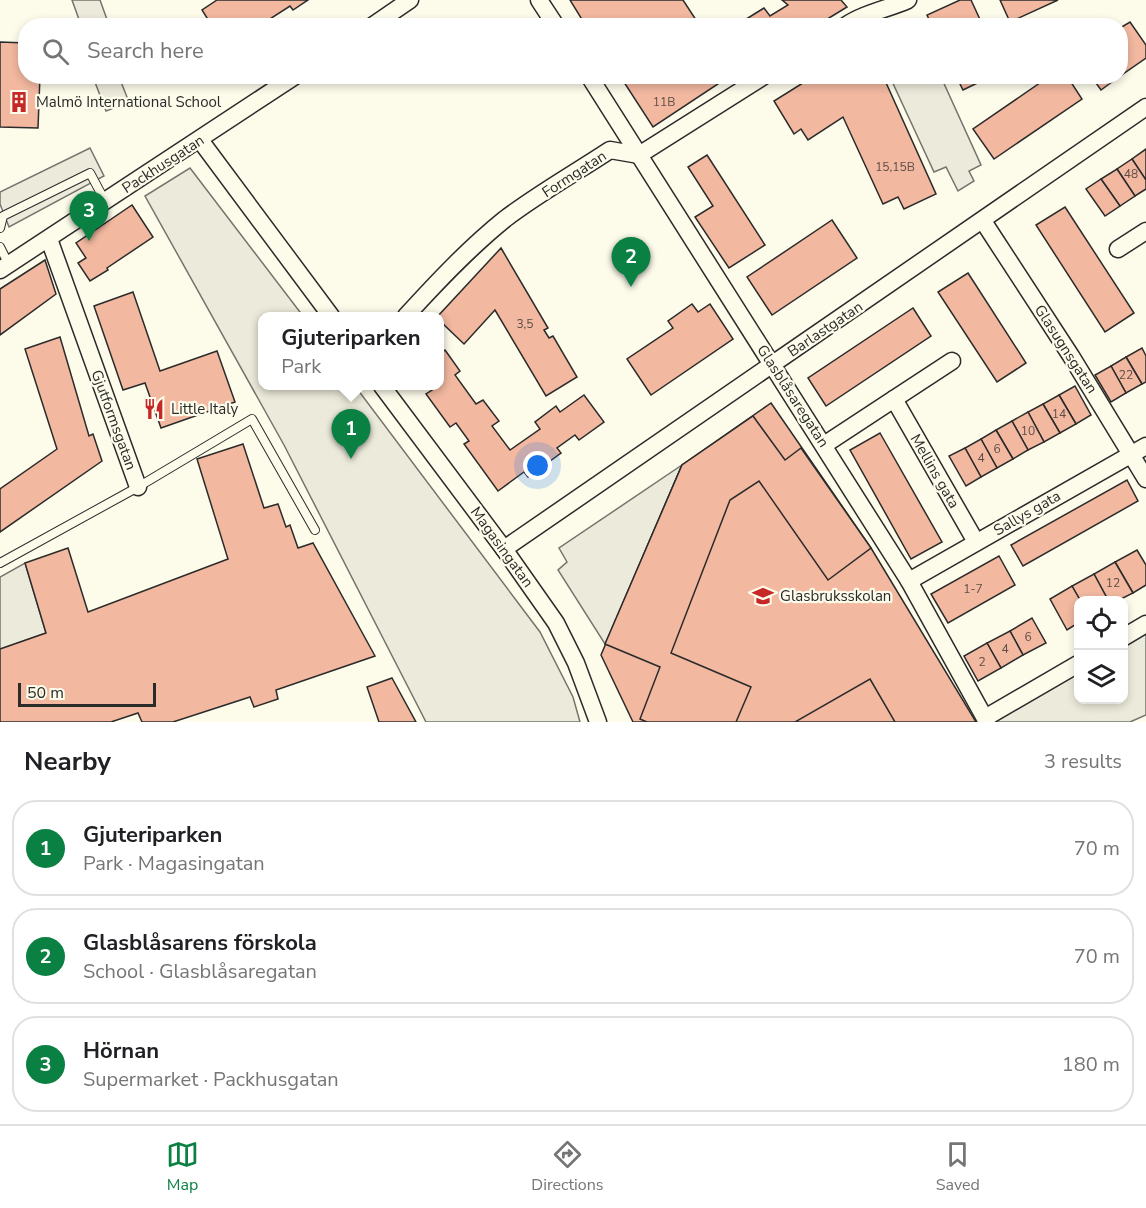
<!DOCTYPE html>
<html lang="en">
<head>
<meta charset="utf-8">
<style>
  :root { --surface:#fff; --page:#f6f6f6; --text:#202124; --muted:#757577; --line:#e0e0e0; --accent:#0b8043 }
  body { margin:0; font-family:"Nunito Sans",sans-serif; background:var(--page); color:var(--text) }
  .controls { position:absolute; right:18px; bottom:18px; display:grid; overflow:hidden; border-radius:12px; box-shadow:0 3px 9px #0003 }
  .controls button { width:54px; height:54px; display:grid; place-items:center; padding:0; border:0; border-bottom:2px solid var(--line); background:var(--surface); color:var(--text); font:30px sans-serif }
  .scale { position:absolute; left:18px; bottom:15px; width:138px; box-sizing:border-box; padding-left:6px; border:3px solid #2b2b2b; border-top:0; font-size:16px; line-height:21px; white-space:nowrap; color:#2b2b2b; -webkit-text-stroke:4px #fdfbea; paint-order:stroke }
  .you { position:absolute; left:538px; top:466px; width:21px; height:21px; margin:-15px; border:4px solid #fff; border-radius:50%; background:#1a73e8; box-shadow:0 0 0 9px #1a73e833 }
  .badge { display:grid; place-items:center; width:39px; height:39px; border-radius:50%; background:var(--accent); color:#fff; font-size:20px; font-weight:700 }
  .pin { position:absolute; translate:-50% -50px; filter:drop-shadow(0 2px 3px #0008) }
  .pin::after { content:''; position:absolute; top:32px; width:21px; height:18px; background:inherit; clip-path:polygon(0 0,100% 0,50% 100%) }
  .popup { position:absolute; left:258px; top:312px; width:186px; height:78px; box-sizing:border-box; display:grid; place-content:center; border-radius:12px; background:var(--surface); filter:drop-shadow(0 2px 4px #0005); font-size:20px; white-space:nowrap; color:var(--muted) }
  .popup b { font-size:22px; color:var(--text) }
  .popup::after { content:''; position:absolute; left:50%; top:100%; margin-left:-12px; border:12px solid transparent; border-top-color:var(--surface) }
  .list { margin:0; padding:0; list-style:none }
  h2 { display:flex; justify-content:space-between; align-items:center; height:78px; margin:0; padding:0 24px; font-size:26px }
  h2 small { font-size:20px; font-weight:400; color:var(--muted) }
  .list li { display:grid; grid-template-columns:39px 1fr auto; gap:18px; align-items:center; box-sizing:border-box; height:96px; margin:0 12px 12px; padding:0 12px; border:2px solid var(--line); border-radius:24px }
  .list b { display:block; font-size:22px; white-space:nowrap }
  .list p { margin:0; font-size:20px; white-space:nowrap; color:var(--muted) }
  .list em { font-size:20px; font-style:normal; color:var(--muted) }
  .icon { flex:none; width:33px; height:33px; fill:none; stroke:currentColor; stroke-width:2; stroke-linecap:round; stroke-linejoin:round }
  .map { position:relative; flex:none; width:1146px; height:722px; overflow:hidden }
  .search { position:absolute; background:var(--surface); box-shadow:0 3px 9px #0003; left:18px; right:18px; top:18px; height:66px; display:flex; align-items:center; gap:15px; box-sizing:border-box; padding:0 21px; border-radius:24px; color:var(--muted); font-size:22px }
  .sheet { height:402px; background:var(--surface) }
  nav { display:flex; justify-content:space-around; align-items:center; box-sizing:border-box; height:84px; border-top:2px solid var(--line); background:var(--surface); font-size:16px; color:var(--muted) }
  nav a { display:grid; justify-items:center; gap:3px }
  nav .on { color:var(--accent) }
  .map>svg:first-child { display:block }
  .green { fill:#ecebdb; stroke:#74746e; stroke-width:1.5 }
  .parking { fill:#eceadb; stroke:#74746e; stroke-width:1.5 }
  .building { fill:#f2b8a0; stroke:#2b2b2b; stroke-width:1.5 }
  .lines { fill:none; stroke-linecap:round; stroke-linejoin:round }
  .lane-casing { stroke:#2b2b2b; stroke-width:10 }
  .street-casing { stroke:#2b2b2b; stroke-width:19 }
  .lane { stroke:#fdfbea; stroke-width:8 }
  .street { stroke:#fdfbea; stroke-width:16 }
  .labels { text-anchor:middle; stroke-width:4.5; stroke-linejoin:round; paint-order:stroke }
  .number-label { font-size:12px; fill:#5d4e48 }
  .poi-label { font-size:15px; fill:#2b2b2b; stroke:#fdfbea; text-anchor:start }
  .street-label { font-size:15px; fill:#2b2b2b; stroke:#fdfbea }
</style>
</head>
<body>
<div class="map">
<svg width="1146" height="722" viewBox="0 0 1146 722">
  <rect width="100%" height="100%" fill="#fdfbea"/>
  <g class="green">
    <path d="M72,0H100L109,25H81Z"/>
    <path d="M93,77H119L129,102L106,111Z"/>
    <path d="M190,168L303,316H262V386H355L540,632L573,697L580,722H426L284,445L145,196Z"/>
    <path d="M682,465L605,644L558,570L567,562L559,548Z"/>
    <path d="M1146,634V715L1130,722H993L1078,673V700H1124V647Z"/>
  </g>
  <g class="parking">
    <path d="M890,77H941L981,165L969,171L974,181L958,191L946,167L934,172Z"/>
    <path d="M90,148L104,176L9,227L0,204V192Z"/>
    <path d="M25,563L46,633L0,649V577Z"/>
  </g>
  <g class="building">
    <path d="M217,0H308L293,10L290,6L262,24L263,26H212L202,10Z"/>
    <path d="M570,0H683L700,26H586Z"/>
    <path d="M782,0H841L847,7L816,26H735L764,8L770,16L788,5Z"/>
    <path d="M960,0H971L983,26H932L927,15Z"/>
    <path d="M1000,0H1058L1010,22Z"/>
    <path d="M1130,22L1146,45V58L1120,76V28Z"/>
    <path d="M0,42L26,43V76H40L38,128L0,127Z"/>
    <path d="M620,76H730L653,127Z"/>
    <path d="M814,76H883L936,194L904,209L898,197L883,204L843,117L808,140L801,129L794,134L774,101Z"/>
    <path d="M956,76H992L963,90Z"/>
    <path d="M1050,76H1067L1082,99L994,159L973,129Z"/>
    <path d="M1091,76H1120L1101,90Z"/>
    <path d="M1146,149V180L1132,159Z"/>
    <path d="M707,155L765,245L729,268L695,217L713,206L688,167Z"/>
    <path d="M1132,159L1146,180V189L1135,196L1117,169Z"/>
    <path d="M1117,169L1135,196L1120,206L1101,179Z"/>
    <path d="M1101,179L1120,206L1105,216L1086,189Z"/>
    <path d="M132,205L153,237L107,268L108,270L90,281L78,263L86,258L76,243Z"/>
    <path d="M1065,207L1134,313L1105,332L1036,225Z"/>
    <path d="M832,220L857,258L772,315L747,277Z"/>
    <path d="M501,248L548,328L544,330L549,338L553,336L577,377L546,396L495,310L464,344L440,321L438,316Z"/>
    <path d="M45,260L56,294L0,335V289Z"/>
    <path d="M968,273L1026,363L997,382L938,292Z"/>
    <path d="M133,292L160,371L217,351L235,402L161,428L145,383L123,390L94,306Z"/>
    <path d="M692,304L698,312L710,304L733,339L651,395L627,359L673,328L668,321Z"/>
    <path d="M913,308L931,336L826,406L808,378Z"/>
    <path d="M60,337L89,436L93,434L102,461L0,532V489L57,449L25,349Z"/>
    <path d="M1142,348L1146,356V382L1142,384L1126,357Z"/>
    <path d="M445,350L460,371L455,375L476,404L483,400L499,421L492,426L510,450L540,429L535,422L556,406L560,412L584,395L604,422L579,440L575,435L557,448L561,453L528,477L524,472L498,491L464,444L469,441L456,423L450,427L426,394L432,390L429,386H440V354Z"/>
    <path d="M1126,357L1142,384L1126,393L1111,366Z"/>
    <path d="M1111,366L1126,393L1111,402L1095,375Z"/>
    <path d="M1075,386L1091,415L1076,424L1059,395Z"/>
    <path d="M1059,395L1076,424L1060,433L1043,404Z"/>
    <path d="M771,403L871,548L976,722H633L601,655L682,465Z"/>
    <path d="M1043,404L1060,433L1044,442L1028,412Z"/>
    <path d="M1028,412L1044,442L1028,450L1012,421Z"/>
    <path d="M753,416L785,460L801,448L871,548L828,580L759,481L730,500L671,653L751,687L736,722H647L640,719L660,667L605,644L682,465Z"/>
    <path d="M1012,421L1028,450L1013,459L996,430Z"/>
    <path d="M996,430L1013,459L997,468L981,439Z"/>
    <path d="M880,433L942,542L911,559L850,450Z"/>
    <path d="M981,439L997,468L981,477L965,448Z"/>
    <path d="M243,444L264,508L278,504L286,527L290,525L298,548L313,543L375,656L276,690L278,699L254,707L250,697L173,722H142L138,713L111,722H0V649L46,633L25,563L68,548L88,612L228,559L197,459Z"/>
    <path d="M965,448L981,477L966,486L949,456Z"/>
    <path d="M1127,480L1138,501L1023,566L1011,545Z"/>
    <path d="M1137,550L1146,565V585L1133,593L1115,562Z"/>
    <path d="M999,556L1015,585L948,623L931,594Z"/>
    <path d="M1115,562L1133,593L1119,600H1108L1094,574Z"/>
    <path d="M1094,574L1108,600H1080L1072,586Z"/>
    <path d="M1072,586L1080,600L1078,623L1067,630L1050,599Z"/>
    <path d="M1032,618L1046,643L1023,655L1010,631Z"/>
    <path d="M1010,631L1023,655L1001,668L987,643Z"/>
    <path d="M987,643L1001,668L978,681L964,656Z"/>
    <path d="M392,678L416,722H379L367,687Z"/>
    <path d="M870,679L895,722H795Z"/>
  </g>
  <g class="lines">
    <defs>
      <g id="lane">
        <path d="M0,228L3,216L90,173L105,201"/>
        <path d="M0,247L9,265"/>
        <path d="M0,563L138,487L252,419L315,530"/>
      </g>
      <g id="street">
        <path d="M539,0L556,26"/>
        <path d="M372,26L410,0"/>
        <path d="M845,26C864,13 888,9 908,0"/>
        <path d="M589,76L909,581L987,722"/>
        <path d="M200,140L331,316"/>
        <path d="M983,221L1071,356L1146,479"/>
        <path d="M49,239L138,487"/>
        <path d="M1118,249L1146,231"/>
        <path d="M0,270L295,76"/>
        <path d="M406,316C437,282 469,248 505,219C538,194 575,173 610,150L639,155L764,76"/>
        <path d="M382,386L504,549L556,623L576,663L598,722"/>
        <path d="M894,399L952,361"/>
        <path d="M824,445L894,399L976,542"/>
        <path d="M504,549L1146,107"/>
        <path d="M909,581L1146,446"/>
        <path d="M1124,637L1146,624"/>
        <path d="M985,718L1078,664"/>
      </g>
    </defs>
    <use href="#lane" class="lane-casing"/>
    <use href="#street" class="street-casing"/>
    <use href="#lane" class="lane"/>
    <use href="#street" class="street"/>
  </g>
  <defs>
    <symbol id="building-bare" viewBox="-9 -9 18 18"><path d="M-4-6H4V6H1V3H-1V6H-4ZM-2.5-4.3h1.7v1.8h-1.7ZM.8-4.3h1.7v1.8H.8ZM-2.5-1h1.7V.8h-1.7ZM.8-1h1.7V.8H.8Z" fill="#c62828" stroke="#fdfbea" stroke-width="2.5" paint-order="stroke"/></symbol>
    <symbol id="restaurant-bare" viewBox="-9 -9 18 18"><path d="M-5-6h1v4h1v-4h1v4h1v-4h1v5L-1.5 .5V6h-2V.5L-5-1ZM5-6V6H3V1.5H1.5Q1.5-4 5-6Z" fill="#c62828" stroke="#fdfbea" stroke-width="2.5" paint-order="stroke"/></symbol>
    <symbol id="school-bare" viewBox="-9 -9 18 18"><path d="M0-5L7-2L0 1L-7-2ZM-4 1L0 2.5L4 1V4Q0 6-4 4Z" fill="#c62828" stroke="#fdfbea" stroke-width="2.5" paint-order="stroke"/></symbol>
  </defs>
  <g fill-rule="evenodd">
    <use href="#building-bare" x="4" y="87" width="30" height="30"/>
    <use href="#restaurant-bare" x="139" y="394" width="30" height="30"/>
    <use href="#school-bare" x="748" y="581" width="30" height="30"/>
  </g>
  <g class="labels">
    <g class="number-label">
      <text x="664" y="106">11B</text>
      <text x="895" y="171">15,15B</text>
      <text x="1131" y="178">48</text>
      <text x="525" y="328">3,5</text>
      <text x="1126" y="379">22</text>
      <text x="1059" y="418">14</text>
      <text x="1028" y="435">10</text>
      <text x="997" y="453">6</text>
      <text x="981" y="462">4</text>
      <text x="1113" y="587">12</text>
      <text x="973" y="593">1-7</text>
      <text x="1028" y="641">6</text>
      <text x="1005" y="653">4</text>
      <text x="982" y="666">2</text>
    </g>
    <g class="poi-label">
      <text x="36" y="107">Malmö International School</text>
      <text x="171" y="414">Little Italy</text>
      <text x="780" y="601">Glasbruksskolan</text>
    </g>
    <g class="street-label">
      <text transform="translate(163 164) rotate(-33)" y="5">Packhusgatan</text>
      <text transform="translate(574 174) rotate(-33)" y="5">Formgatan</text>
      <text transform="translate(825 329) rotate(-34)" y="5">Barlastgatan</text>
      <text transform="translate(1066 349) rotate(57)" y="5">Glasugnsgatan</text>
      <text transform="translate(793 396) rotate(57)" y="5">Glasblåsaregatan</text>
      <text transform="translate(114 420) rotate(70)" y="5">Gjutformsgatan</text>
      <text transform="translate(935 471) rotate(60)" y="5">Mellins gata</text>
      <text transform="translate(1027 513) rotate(-30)" y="5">Sallys gata</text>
      <text transform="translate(502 547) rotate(54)" y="5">Magasingatan</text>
    </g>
  </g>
</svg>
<div class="controls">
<button><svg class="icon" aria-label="locate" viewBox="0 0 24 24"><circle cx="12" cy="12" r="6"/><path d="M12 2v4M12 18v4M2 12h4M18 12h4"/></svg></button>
<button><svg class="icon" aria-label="layers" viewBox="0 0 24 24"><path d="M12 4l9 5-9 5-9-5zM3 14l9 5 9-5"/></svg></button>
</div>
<div class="scale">50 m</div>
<div class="you"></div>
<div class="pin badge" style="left:351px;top:459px">1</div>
<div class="popup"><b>Gjuteriparken</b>Park</div>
<div class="pin badge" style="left:631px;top:287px">2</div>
<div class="pin badge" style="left:89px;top:241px">3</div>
<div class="search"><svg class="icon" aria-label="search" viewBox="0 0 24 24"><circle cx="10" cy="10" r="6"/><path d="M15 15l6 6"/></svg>Search here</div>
</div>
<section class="sheet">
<h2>Nearby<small>3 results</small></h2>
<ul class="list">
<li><span class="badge">1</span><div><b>Gjuteriparken</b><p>Park · Magasingatan</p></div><em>70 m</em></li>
<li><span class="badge">2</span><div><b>Glasblåsarens förskola</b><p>School · Glasblåsaregatan</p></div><em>70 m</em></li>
<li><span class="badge">3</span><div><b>Hörnan</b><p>Supermarket · Packhusgatan</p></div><em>180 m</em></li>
</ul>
</section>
<nav>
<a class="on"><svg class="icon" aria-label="map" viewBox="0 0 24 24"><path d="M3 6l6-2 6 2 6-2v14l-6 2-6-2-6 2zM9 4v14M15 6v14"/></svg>Map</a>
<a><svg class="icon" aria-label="directions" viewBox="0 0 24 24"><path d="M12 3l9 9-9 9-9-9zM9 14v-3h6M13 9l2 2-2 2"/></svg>Directions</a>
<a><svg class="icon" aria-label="saved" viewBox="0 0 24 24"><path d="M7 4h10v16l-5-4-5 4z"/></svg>Saved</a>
</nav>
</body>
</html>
